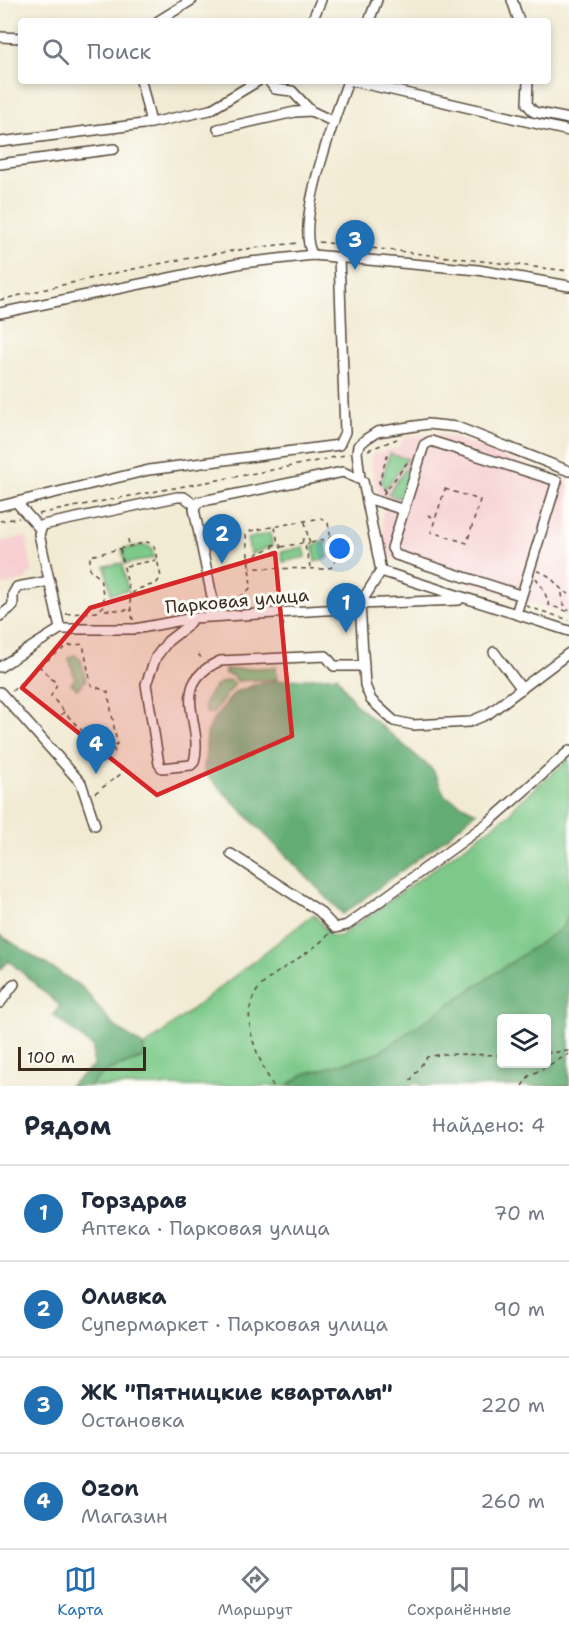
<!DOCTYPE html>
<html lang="ru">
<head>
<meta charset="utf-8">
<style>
  :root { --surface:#fff; --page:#f6f6f7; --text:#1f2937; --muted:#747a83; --line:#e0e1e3; --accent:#1f6fb2 }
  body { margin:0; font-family:"Shantell Sans",sans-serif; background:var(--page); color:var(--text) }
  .controls { position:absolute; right:18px; bottom:18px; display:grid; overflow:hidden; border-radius:6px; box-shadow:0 3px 9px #0003 }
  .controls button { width:54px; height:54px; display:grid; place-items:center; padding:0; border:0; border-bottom:2px solid var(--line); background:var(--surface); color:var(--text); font:30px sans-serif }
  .scale { position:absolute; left:18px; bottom:15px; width:128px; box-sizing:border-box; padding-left:6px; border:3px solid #3b2a1e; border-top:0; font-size:16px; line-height:21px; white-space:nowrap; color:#3b2a1e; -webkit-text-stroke:4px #fdfcf7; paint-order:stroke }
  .you { position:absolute; left:340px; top:549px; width:21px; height:21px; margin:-15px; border:4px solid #fff; border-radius:50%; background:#1a73e8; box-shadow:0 0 0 9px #1a73e833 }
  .badge { display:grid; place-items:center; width:39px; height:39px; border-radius:50%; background:var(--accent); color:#fff; font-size:20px; font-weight:700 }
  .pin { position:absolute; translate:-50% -50px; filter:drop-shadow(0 2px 3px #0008) }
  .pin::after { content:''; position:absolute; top:32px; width:21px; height:18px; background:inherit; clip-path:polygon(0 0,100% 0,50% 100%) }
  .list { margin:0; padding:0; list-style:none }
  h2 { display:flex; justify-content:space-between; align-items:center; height:78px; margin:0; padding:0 24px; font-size:26px }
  h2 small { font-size:20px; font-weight:400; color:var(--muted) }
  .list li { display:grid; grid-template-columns:39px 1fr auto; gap:18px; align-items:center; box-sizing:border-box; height:96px; padding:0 24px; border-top:2px solid var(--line) }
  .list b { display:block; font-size:22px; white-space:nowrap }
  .list p { margin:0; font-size:20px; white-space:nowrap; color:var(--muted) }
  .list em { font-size:20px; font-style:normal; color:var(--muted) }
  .icon { flex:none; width:33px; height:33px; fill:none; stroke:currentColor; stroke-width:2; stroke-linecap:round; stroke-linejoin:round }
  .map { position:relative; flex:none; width:569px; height:1086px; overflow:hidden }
  .search { position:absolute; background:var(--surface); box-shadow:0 3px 9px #0003; left:18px; right:18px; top:18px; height:66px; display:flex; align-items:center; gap:15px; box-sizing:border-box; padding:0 21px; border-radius:6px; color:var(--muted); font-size:22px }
  .sheet { height:462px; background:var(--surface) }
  nav { display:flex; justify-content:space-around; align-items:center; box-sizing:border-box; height:84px; border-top:2px solid var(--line); background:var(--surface); font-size:16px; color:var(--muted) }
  nav a { display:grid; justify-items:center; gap:3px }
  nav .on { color:var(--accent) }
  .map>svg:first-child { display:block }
  .built { fill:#f7cfd1 }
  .green { fill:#7bc989; stroke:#5b7a54; stroke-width:1.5 }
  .forest { fill:#64ad75; stroke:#506c4a; stroke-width:1.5; fill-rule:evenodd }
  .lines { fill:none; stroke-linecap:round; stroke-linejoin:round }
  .minor-casing { stroke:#564739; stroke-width:12 }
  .path { stroke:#564739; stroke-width:1.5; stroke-dasharray:4.5 4.5; stroke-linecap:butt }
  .minor { stroke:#fff; stroke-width:9 }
  .marked { fill:#d62828; fill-opacity:0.2; stroke:#d62828; stroke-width:4.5; stroke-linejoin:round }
  .labels { text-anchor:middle; stroke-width:6; stroke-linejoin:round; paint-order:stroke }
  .street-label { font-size:18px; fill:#3b2a1e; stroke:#fdfcf7 }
</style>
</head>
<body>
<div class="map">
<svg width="569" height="1086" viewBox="0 0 569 1086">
  <rect width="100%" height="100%" fill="#fdfcf7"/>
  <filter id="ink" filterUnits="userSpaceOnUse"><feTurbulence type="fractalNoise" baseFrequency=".0167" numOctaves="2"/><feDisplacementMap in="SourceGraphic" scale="12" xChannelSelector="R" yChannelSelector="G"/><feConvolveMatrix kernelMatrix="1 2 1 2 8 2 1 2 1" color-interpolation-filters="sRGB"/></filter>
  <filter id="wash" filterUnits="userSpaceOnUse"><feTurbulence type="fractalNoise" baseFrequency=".008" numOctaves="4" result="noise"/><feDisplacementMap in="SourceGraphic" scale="24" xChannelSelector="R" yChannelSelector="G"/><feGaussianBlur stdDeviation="1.35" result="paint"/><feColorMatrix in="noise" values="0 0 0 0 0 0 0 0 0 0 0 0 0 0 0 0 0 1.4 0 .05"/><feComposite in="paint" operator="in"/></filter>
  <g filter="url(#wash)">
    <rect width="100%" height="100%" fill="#f2ebd4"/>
    <g class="built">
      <path d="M434,434L451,436L569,482V615L387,557L382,518L385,507L379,498L370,461L372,454L397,448L406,437Z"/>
      <path d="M26,536L33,573L26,575L27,580L0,586V542Z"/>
    </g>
    <g class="green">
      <path d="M390,454L408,459L385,489L381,482Z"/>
      <path d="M412,460L414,461L402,499L388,494Z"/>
      <path d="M271,533L272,546L251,554L247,539Z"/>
      <path d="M326,542L328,558L315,562L313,545Z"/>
      <path d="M145,545L152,548L154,558L125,564L122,549Z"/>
      <path d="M304,547L306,557L283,562L281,552Z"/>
      <path d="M122,563L128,590L111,594L105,566Z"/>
      <path d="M75,655L81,660L86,680L77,689L71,683L75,679L69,658Z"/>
      <path d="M276,667L277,679L237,681L231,675L225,674V670Z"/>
      <path d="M229,680L235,684L213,713H206L204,708C207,694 214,683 229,680Z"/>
      <path d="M569,759V914L562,928L376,1054L305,1074L286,1086H89L106,1071L144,1058V1047L314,914L330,935L339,937L511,813L515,806Z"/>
    </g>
    <g class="forest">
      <path d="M337,676L354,703L433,770L445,796L476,812L446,838L343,914L204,772L207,734L213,720L235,692L263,682Z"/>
      <path d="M569,914V1086H421L420,1083L406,1086H286L305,1074L376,1054L562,928ZM546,1018V1064H502V1018Z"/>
      <path d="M0,935L82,987L113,1025L144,1047V1057L106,1071L89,1086H69L93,1066V1047L53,1015L60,1006L9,961L0,970Z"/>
    </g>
  </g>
  <g filter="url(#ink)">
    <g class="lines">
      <defs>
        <g id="minor">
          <path d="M512,0L519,21"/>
          <path d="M158,21L192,0"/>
          <path d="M312,21L321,0"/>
          <path d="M369,21L377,0"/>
          <path d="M0,37L21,38"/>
          <path d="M141,81L151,123"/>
          <path d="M269,81L275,89L292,91L311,111L334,122"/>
          <path d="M353,81L569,131"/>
          <path d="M528,81L527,104L534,112L569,119"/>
          <path d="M218,129L295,112L311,111"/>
          <path d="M0,142L151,123L210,110L258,81"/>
          <path d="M0,164L114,149"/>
          <path d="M313,255C293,227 336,114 348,81"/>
          <path d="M0,313L242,263L313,255L478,270L569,286"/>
          <path d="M360,478L357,452L358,446L366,439L377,432L428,424L457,427L569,471"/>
          <path d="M367,498L404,510"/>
          <path d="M16,502L40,529"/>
          <path d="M0,506L149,470L339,445L345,432L339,257"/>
          <path d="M459,600L360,604L365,685L371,700L394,721L413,725L469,722L488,714L569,653"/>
          <path d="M516,614L557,481L431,441L424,445L392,548L396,555L520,595"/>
          <path d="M0,616L13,606V594L17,587L50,581"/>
          <path d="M216,616L194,509L198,502L343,472L363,481L381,571"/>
          <path d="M193,618L186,627L168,641L156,657L146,684L159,764L162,768L191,765L194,762C205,724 166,685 220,661L326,656L334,666H364"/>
          <path d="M60,629L39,534L43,525L177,497H184L195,505"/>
          <path d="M494,652L522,689"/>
          <path d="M0,667L60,629H135L193,618L341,609L360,604L381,571L569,631"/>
          <path d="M0,692L81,783L95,825"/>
          <path d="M231,854L319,911L335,928L347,925L489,822L569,751"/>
          <path d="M0,1003L14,984"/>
        </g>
      </defs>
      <use href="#minor" class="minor-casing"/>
      <g class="path">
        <path d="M319,242L569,271"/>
        <path d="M0,300C99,276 198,252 299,243"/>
        <path d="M368,450L397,439"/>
        <path d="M445,489L480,500L467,543L431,532Z"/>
        <path d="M385,492L379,482L388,453"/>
        <path d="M383,495L409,460"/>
        <path d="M39,514C142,492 246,477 349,454"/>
        <path d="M428,515L435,518"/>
        <path d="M0,521L19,518"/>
        <path d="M305,522L308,537"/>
        <path d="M275,527L278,543"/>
        <circle cx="306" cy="541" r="3.5"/>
        <path d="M128,539L129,545"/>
        <path d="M311,543L330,538"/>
        <path d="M280,544L281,550L275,552L273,545Z"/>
        <path d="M305,546L310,567"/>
        <path d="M281,547L302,543"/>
        <path d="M120,549L130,594"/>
        <path d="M249,561L258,553L274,547"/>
        <path d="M126,566L156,560"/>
        <path d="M537,571C555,575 556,589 569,594"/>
        <path d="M536,578L544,590L549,605L569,612"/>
        <path d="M562,593L563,603L569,611"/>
        <path d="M223,601L244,595L251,587L246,535L250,531L321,518L328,523L335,561L332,567L326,569L250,568"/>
        <path d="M526,606L569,620"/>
        <path d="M105,610H130"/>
        <path d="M66,614L97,612L105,605L100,578L90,570V556L148,542L154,546L161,577L156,584C129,590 127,593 133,620"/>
        <path d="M283,622L284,629"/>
        <path d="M198,654L203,660"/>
        <path d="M39,666L67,646L83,644L91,685L108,692L117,744L102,751L64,712L59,717"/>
        <path d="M12,691L39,666L57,684L51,696L64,711"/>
        <path d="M113,748L116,755"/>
        <path d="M95,793L121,774V766"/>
        <path d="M546,1053L569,1051"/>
        <path d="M410,1081L427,1057L443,1054L502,1055"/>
        <path d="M273,1086C258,1058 234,1011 263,984C284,965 310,954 329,934"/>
        <path d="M522,1086L529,1076L569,1054"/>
      </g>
      <use href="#minor" class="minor"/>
    </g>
  </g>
  <path class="marked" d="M275,553L292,736L157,795L22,688L90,608Z"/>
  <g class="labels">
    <g class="street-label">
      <text transform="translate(237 601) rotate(-5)" y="6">Парковая улица</text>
    </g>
  </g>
</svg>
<div class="controls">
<button><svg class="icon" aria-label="layers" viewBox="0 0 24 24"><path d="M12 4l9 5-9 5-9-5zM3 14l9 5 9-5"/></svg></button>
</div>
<div class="scale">100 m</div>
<div class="you"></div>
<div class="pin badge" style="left:346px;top:633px">1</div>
<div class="pin badge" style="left:222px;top:564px">2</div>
<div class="pin badge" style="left:355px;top:270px">3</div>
<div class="pin badge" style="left:96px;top:774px">4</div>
<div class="search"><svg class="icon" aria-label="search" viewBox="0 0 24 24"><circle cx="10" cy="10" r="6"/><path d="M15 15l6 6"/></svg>Поиск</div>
</div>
<section class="sheet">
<h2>Рядом<small>Найдено: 4</small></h2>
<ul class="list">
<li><span class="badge">1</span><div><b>Горздрав</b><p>Аптека · Парковая улица</p></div><em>70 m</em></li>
<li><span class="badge">2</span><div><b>Оливка</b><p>Супермаркет · Парковая улица</p></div><em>90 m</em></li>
<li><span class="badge">3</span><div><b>ЖК &quot;Пятницкие кварталы&quot;</b><p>Остановка</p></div><em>220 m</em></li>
<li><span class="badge">4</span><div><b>Ozon</b><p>Магазин</p></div><em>260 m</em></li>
</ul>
</section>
<nav>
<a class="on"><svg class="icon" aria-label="map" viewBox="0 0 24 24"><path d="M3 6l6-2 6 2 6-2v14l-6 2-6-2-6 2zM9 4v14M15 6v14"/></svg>Карта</a>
<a><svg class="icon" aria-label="directions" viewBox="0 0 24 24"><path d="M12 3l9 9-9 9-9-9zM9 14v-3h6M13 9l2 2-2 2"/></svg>Маршрут</a>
<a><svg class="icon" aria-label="saved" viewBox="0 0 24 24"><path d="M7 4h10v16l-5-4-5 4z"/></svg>Сохранённые</a>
</nav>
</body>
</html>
